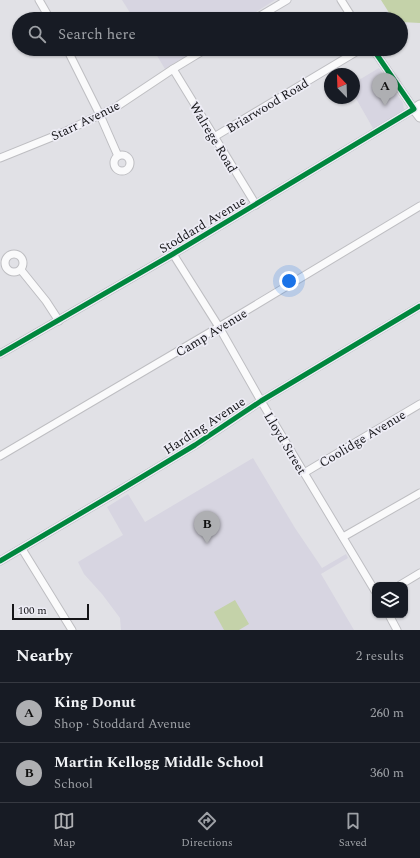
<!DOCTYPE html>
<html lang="en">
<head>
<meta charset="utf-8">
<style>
  :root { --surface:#171b24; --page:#20242c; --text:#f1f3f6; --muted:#9ea1a6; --line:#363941; --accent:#aeafb2 }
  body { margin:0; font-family:Spectral,serif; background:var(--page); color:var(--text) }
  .controls { position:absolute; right:12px; bottom:12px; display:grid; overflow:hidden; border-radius:8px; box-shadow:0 1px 3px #0004 }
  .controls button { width:36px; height:36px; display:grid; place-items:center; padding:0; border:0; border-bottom:1px solid var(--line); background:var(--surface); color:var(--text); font:20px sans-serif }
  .compass { position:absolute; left:324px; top:68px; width:36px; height:36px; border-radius:50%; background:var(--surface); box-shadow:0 1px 3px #0004; rotate:337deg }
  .scale { position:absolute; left:12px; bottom:10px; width:77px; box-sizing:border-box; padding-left:4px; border:2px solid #151518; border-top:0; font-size:11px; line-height:14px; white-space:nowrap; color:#151518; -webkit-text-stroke:3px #edecf5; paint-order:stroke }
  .you { position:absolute; left:289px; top:281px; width:14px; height:14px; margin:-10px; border:3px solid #fff; border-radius:50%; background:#1a73e8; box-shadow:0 0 0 6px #1a73e833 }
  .badge { display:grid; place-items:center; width:26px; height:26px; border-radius:50%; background:var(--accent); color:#111; font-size:13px; font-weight:700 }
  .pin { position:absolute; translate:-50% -33px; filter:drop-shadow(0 1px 2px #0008) }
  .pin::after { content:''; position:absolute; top:21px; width:14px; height:12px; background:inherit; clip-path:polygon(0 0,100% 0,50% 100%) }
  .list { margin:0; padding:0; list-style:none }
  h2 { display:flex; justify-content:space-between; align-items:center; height:52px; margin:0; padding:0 16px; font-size:17px }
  h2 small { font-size:13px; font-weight:400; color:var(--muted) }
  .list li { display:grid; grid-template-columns:26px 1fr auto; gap:12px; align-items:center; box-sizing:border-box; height:60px; padding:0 16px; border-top:1px solid var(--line) }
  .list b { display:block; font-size:15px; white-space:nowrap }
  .list p { margin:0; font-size:13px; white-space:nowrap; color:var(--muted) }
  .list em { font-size:13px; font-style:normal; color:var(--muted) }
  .icon { flex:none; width:22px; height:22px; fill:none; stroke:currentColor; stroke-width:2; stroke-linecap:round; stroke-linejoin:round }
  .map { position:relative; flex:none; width:420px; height:630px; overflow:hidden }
  .search { position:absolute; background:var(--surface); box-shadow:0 1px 3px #0004; left:12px; right:12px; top:12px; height:44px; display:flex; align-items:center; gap:10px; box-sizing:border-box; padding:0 14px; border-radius:22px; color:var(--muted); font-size:15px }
  .sheet { height:172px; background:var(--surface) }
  nav { display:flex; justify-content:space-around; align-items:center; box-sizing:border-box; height:56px; border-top:1px solid var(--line); background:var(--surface); font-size:11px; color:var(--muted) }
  nav a { display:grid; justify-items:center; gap:2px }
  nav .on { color:var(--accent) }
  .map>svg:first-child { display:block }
  .built { fill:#d7d5e1 }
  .green { fill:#c4d2a9 }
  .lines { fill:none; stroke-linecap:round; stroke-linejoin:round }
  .minor-casing { stroke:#bebec2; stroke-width:9 }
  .major-casing { stroke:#bebec2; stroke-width:11 }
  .minor { stroke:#fafafb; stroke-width:7 }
  .major { stroke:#fafafb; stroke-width:9 }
  .cycleway-casing { stroke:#edecf5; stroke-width:8 }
  .cycleway { stroke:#00873e; stroke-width:5 }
  .labels { text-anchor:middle; stroke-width:3.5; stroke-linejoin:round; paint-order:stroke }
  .street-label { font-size:13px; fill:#151518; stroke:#edecf5 }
</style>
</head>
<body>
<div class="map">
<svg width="420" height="630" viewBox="0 0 420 630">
  <rect width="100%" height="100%" fill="#e1e1e6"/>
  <g class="built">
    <path d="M122,0H275L245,19H134Z"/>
    <path d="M153,49H197L165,69Z"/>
    <path d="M379,68L403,103L404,110L374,130L354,95V83Z"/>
    <path d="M253,458L295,528L322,568L346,554L348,558L321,574L354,630H121L120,618L102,594L84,574L78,562L123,535L107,507L128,494L145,522Z"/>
  </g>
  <g class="green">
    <path d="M381,0H420V23L401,22V19H393Z"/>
    <path d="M235,600L249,624L239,630H224L214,612Z"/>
  </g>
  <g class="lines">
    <defs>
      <g id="minor">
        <path d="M39,0L50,19"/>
        <path d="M341,0L353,19"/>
        <path d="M255,19L287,0"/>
        <path d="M67,49L100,115L118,156"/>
        <path d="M173,69L256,205"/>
        <path d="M214,137L361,49"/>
        <circle cx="122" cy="163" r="8"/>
        <path d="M0,158L62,133L116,107L173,69L206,49"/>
        <circle cx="14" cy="263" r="9"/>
        <path d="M173,254L219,327L261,401L375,591"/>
        <path d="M21,270L46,301L59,321"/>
        <path d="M0,354L173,254L414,109L373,49"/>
        <path d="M0,456L219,327L420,206"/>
        <path d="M304,473L420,404"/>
        <path d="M343,537L420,493"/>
        <path d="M22,549L72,630"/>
        <path d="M0,561L117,492L195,445L261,401L420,306"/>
        <path d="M400,585L420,573"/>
        <path d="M389,615L397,630"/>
      </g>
      <path id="major" d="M420,105L414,109L420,117"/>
    </defs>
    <use href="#minor" class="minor-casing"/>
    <use href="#major" class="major-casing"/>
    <use href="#minor" class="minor"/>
    <use href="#major" class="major"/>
    <defs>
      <g id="cycleway">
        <path d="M0,354L173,254L414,109L373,49"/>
        <path d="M0,561L117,492L195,445L261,401L420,306"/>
      </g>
    </defs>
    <use href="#cycleway" class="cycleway-casing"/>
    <use href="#cycleway" class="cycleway"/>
  </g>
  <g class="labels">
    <g class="street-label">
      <text transform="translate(267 105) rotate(-31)" y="5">Briarwood Road</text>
      <text transform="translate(85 120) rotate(-26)" y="5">Starr Avenue</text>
      <text transform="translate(214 137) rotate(59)" y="5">Walrege Road</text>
      <text transform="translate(202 224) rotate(-31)" y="5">Stoddard Avenue</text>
      <text transform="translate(211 332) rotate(-31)" y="5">Camp Avenue</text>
      <text transform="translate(204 425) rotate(-33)" y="5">Harding Avenue</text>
      <text transform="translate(362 438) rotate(-31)" y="5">Coolidge Avenue</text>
      <text transform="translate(286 443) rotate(59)" y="5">Lloyd Street</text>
    </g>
  </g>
</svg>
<div class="controls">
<button><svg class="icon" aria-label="layers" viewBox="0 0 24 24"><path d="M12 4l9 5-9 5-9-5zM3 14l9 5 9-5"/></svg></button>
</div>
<svg class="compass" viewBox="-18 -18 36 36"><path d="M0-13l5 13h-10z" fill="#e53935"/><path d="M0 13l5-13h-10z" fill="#9ea1a6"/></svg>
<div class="scale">100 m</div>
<div class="you"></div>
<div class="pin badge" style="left:385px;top:106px">A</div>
<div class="pin badge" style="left:207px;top:544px">B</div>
<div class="search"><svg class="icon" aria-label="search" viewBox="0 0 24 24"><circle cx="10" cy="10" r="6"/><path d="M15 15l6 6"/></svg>Search here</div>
</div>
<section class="sheet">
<h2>Nearby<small>2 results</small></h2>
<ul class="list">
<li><span class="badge">A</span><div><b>King Donut</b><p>Shop · Stoddard Avenue</p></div><em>260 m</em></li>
<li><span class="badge">B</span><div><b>Martin Kellogg Middle School</b><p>School</p></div><em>360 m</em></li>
</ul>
</section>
<nav>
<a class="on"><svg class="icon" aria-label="map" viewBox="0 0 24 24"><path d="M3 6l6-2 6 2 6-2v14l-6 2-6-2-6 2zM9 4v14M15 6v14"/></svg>Map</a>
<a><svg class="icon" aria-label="directions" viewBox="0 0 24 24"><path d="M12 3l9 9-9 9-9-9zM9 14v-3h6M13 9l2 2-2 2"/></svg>Directions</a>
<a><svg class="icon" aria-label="saved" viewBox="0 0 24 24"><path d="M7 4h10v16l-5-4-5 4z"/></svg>Saved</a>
</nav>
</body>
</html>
